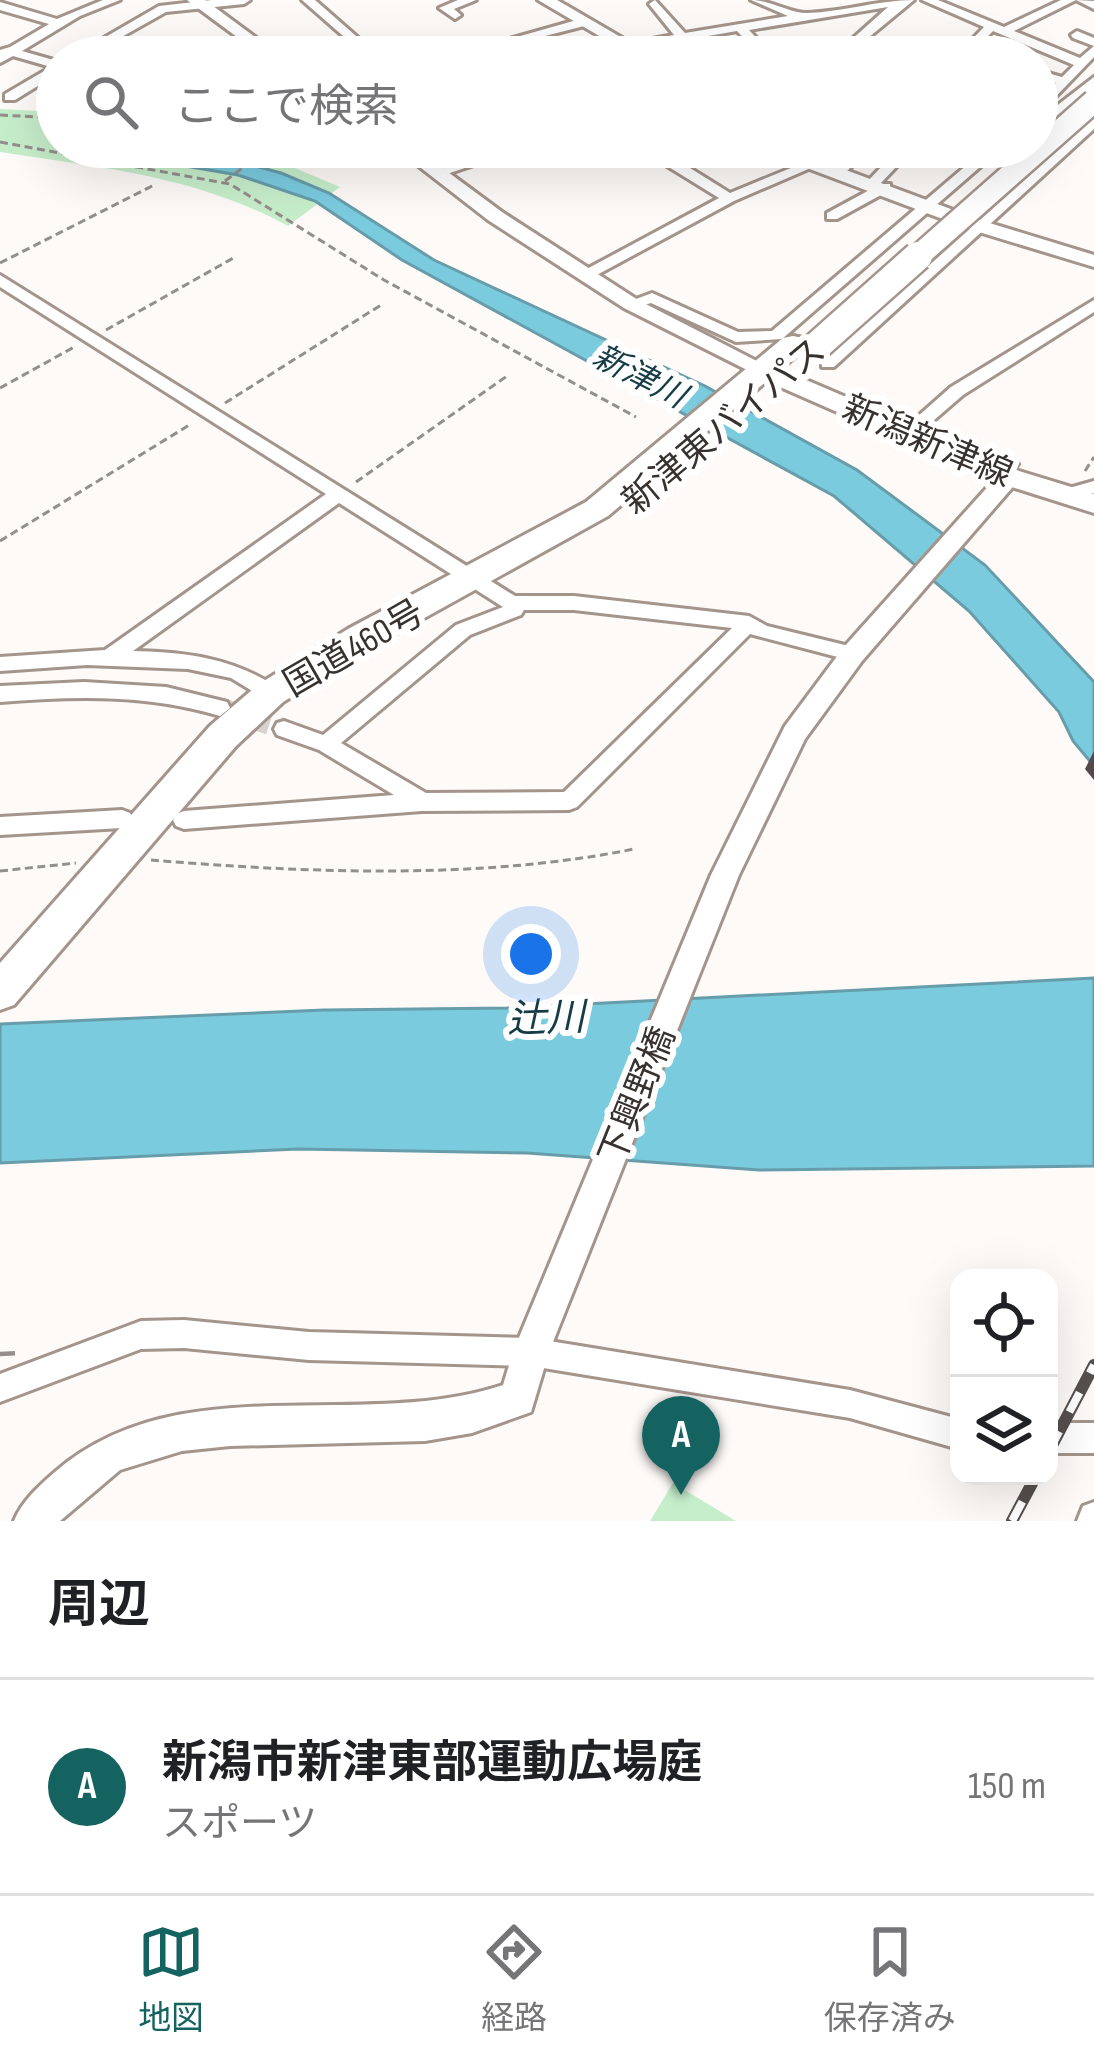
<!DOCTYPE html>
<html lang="ja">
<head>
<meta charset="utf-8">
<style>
  :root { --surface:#fff; --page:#f2f2f2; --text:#202124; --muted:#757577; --line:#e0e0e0; --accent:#156360 }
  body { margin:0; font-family:"Sofia Sans Condensed","Noto Sans JP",sans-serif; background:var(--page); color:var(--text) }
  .controls { position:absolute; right:36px; bottom:36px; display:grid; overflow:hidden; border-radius:24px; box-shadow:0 12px 48px #0002 }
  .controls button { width:108px; height:108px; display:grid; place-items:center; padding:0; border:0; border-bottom:3px solid var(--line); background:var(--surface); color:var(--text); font:60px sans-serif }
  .you { position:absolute; left:531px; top:954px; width:42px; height:42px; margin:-30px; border:9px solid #fff; border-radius:50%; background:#1a73e8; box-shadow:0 0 0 18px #1a73e833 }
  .badge { display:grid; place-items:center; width:78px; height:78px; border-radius:50%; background:var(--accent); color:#fff; font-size:39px; font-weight:700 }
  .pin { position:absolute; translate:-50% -99px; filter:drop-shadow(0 3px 6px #0008) }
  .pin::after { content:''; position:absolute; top:63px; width:42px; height:36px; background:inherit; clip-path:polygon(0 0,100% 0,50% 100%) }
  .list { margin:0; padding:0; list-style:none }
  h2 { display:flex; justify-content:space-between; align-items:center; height:156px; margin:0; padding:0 48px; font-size:51px }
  h2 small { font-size:39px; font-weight:400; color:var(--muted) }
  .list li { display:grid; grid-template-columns:78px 1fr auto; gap:36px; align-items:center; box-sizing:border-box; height:216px; padding:0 48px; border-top:3px solid var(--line) }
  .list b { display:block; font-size:45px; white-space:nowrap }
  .list p { margin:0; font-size:39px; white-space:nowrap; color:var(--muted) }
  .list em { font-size:39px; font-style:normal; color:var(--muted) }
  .icon { flex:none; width:66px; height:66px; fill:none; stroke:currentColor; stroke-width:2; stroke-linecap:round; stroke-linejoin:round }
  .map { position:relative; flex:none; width:1094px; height:1521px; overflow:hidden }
  .search { position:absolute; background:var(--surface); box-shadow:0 12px 48px #0002; left:36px; right:36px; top:36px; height:132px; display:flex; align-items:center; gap:30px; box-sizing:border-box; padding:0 42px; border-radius:66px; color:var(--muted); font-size:45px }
  .sheet { height:372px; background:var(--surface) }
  nav { display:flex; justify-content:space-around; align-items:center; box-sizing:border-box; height:168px; border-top:3px solid var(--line); background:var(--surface); font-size:33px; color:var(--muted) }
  nav a { display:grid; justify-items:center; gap:6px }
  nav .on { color:var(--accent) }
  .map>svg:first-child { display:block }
  .green { fill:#c7eecb }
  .water { fill:#7bcbdf; stroke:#679daa; stroke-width:3 }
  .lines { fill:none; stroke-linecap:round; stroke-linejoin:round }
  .minor-tunnel { stroke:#d6d2d0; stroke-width:21; stroke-dasharray:21 10; stroke-linecap:butt }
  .minor-casing { stroke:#a4958c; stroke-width:6 }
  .tertiary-casing { stroke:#a4958c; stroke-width:6 }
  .primary-casing { stroke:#a4958c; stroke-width:6 }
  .trunk-casing { stroke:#a4958c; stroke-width:6 }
  .path-far1 { stroke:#948f8d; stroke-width:3; stroke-dasharray:8 4.5; stroke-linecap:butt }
  .path { stroke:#948f8d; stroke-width:4.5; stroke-dasharray:15 8; stroke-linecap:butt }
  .minor { fill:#fff; fill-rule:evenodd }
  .tertiary { fill:#fff; fill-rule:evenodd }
  .primary { fill:#fff; fill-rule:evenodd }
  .trunk { fill:#fff; fill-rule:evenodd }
  .rail-casing { stroke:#554f4d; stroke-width:12 }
  .rail { stroke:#fff; stroke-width:8; stroke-dasharray:22; stroke-linecap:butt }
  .trunk-bridge-far1-casing { stroke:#a4958c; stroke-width:27; stroke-linecap:butt }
  .trunk-bridge-casing { stroke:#a4958c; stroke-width:33; stroke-linecap:butt }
  .trunk-bridge-far1 { stroke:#fff; stroke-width:22 }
  .trunk-bridge { stroke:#fff; stroke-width:28 }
  .wall { fill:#55484d }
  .labels { text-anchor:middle; stroke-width:12; stroke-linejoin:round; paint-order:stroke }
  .far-water-label { font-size:33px; font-style:italic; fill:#163c45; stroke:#fff }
  .street-label { font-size:36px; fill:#38322f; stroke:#fff }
  .water-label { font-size:39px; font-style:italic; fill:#163c45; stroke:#fff }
</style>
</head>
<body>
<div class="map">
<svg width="1094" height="1521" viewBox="0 0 1094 1521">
  <rect width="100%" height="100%" fill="#fdfaf8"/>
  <g class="green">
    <path d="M0,109L57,112V147H245L340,187L288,226C196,176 103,168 0,152Z"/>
    <path d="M673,1483L736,1521H650Z"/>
  </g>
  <g class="water">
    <path d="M74,147H184L281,173L329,193L434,260L705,386L857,470L985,565L1094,682V766L1073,741L1059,712L969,611L834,496L402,260L315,201L238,175Z"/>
    <path d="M1094,978V1166L759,1170L527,1153L298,1149L0,1163V1024L324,1010L507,1008Z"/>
  </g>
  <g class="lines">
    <path class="minor-tunnel" d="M220,708L284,729"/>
    <defs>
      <g id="minor">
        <path d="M103,0H120L80,16L22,51L57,61V74L15,100H5V94L51,67L13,56L0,63V50L10,47L49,24L0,10V2L57,19Z"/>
        <path d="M212,0H250L244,4L166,12L86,57H71L159,6Z"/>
        <path d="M302,0H315L380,57H367Z"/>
        <path d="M458,0H476L454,9L461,15L455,19L439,8Z"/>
        <path d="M655,0L685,33L788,16L751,0C771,0 789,13 807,13C843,12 878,0 914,0L845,57H832L888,7L749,30L774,57H761L737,31L691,39L705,57H692L679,41L582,57H553L674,35L649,4Z"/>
        <path d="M922,0H938L1004,27L1061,0H1076L1014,31L1080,58L1094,46V57L1037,116V104L1056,83L1037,78V70L1062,77L1074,65L993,31L968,57H955L984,27Z"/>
        <path d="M1076,0L1094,1V9Z"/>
        <path d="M584,18L588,19V25L487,51L481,47Z"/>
        <path d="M1077,31L1094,38V46L1073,38L1071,35Z"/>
        <path d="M819,48L825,52L823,55L787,57Z"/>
        <path d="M878,53H894L900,57H872Z"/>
        <path d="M1094,118V129L834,367H822V361Z"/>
        <path d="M506,147H527L444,175L432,172Z"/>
        <path d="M676,147H694L674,158L730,193L808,161L820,164L734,201L593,277H583V271L719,198L659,161V155Z"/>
        <path d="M856,147H871L844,174H834V168Z"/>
        <path d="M900,147H915L880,184H890V190L837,219H827V213L875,187L866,183Z"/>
        <path d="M988,147H1003L782,339L736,342L651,303L631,309L623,304L652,293L738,332L772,331Z"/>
        <path d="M0,275L515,596H574L749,616L767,626L853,647L863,654L853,661L750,634L577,807L569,810L422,811L184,829L176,826L173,820L176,814L184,811L394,795L319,750L277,735L274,729L277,723L284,721L323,735L456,625L503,607L339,503L133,651C186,652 233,658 278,688L281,693L278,698H264L231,678L188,669L87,665L0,671V657L105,650L326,494L0,287ZM524,610H574L732,628L564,792L426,793L341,743L470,635L521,615Z"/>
        <path d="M1094,300V312L963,395L926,427L1015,460L1018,464L1007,477H995L992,473L997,466L908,433V425L951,387Z"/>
        <path d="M1094,481V493L1068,500L1059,494L1062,490Z"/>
        <path d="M84,682L166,687L227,702L230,708L220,716C147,694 75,696 0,702V686Z"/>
        <path d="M122,810L130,813L133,819L130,825L122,828L0,835V817Z"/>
        <path d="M184,1320L309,1332L531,1338L850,1390L959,1419V1449L850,1418L531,1366L309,1360L184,1348L141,1349L0,1402V1374L141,1321Z"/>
        <rect x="1049" y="1423" width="45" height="30"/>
        <path d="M1094,1502V1521H1077L1083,1506Z"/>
      </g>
      <g id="tertiary">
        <path d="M187,0H205L282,57H264Z"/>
        <path d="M538,0H557L655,57H635Z"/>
        <path d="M394,147H414L502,212L638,300L774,370L764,376L757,375L624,308L488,220Z"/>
        <path d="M774,147H796L819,160L983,221L1094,255V267L969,229L807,168Z"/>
        <path d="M1009,470L1017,472V482L862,661L805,739L739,875L549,1352L531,1412L472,1433L425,1441L230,1446L182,1451L120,1470L60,1521H14C22,1501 39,1486 55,1472C180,1364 358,1433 503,1385L513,1352L711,875L785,726L844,647L1001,472Z"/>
      </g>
      <path id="primary" d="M764,362L1019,471L1094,494V513L999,483L755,376L751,370Z"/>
      <g id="trunk">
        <path d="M1094,77V95L1037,140V121Z"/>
        <path d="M793,336L803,338L807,344L803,350L608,516L372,647L283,702L236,746L14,1005L0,1010V963L210,726L259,684L348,629L586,502L783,338Z"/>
      </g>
    </defs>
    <use href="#minor" class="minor-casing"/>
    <use href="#tertiary" class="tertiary-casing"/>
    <use href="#primary" class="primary-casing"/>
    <use href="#trunk" class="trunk-casing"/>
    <g class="path-far1">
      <path d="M0,115L57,118"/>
      <path d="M0,142L230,184L384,280L636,417"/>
      <path d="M225,181L252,161L230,147"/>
      <path d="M0,263L156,184"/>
      <path d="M106,330L235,257"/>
      <path d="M0,388L76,346"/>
      <path d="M225,403L381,305"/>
      <path d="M1085,471L1094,457"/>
      <path d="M356,482L507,376"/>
      <path d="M0,541L191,424"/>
      <path d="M151,860C307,873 480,880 634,849"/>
      <path d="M0,871L76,863"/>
    </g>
    <path class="path" d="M0,1354L22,1353"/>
    <use href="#minor" class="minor"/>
    <use href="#tertiary" class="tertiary"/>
    <use href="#primary" class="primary"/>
    <use href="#trunk" class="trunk"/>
    <defs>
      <g id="rail">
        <path d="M1049,1451L1094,1365"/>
        <path d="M1012,1521L1036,1476"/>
      </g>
    </defs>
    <use href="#rail" class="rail-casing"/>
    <use href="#rail" class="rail"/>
    <defs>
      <path id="trunk-bridge-far1" d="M915,259L1094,101"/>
      <path id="trunk-bridge" d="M810,352L918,256"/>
    </defs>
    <use href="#trunk-bridge-far1" class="trunk-bridge-far1-casing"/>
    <use href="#trunk-bridge" class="trunk-bridge-casing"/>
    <use href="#trunk-bridge-far1" class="trunk-bridge-far1"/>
    <use href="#trunk-bridge" class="trunk-bridge"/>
  </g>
  <path class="wall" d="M1094,751V780L1085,769Z"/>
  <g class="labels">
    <g class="far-water-label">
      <text transform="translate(640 375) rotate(27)" y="12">新津川</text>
    </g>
    <g class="street-label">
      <text transform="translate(723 425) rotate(-40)" y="13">新津東バイパス</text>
      <text transform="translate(928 440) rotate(23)" y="13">新潟新津線</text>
      <text transform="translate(353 647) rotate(-30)" y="13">国道460号</text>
      <text transform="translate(636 1095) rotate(-68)" y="13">下興野橋</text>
    </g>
    <g class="water-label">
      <text transform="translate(546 1017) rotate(-2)" y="14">辻川</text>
    </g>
  </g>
</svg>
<div class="controls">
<button><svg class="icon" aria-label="locate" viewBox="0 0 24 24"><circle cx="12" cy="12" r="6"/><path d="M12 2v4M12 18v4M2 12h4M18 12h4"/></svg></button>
<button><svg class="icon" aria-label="layers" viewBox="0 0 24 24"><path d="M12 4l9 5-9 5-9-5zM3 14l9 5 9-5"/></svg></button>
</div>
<div class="you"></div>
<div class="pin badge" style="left:681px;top:1495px">A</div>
<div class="search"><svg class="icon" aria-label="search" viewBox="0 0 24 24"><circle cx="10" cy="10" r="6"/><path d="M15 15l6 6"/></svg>ここで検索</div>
</div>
<section class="sheet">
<h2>周辺<small></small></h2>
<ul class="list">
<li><span class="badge">A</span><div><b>新潟市新津東部運動広場庭</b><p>スポーツ</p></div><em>150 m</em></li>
</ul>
</section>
<nav>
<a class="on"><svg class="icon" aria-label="map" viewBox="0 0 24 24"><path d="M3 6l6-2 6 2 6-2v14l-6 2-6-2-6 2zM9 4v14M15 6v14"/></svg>地図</a>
<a><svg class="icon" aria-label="directions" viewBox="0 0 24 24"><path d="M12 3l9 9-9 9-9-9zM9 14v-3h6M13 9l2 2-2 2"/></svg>経路</a>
<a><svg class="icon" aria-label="saved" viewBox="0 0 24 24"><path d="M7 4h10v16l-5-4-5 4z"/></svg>保存済み</a>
</nav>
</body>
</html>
